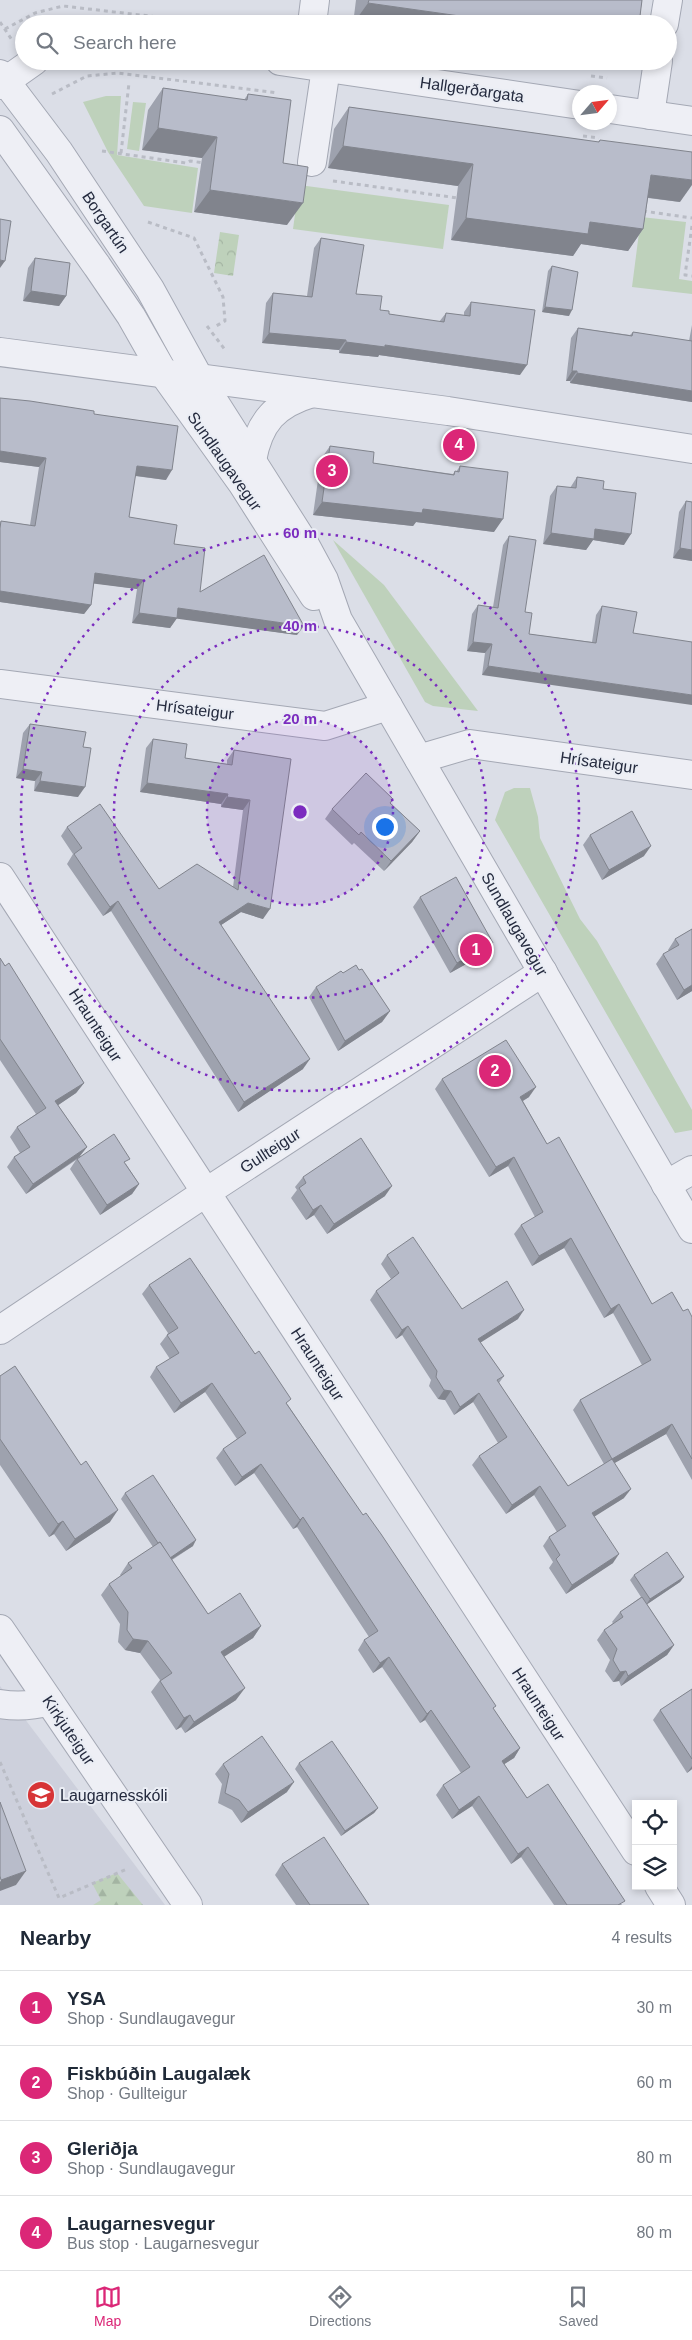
<!DOCTYPE html>
<html lang="en">
<head>
<meta charset="utf-8">
<style>
  :root { --surface:#fff; --page:#f2f2f3; --text:#1f2937; --muted:#747a83; --line:#e0e1e3; --accent:#db2777 }
  body { margin:0; font-family:Arial,sans-serif; background:var(--page); color:var(--text) }
  .controls { position:absolute; right:15px; bottom:15px; display:grid; overflow:hidden; border-radius:0px; box-shadow:0 2px 8px #0003 }
  .controls button { width:45px; height:45px; display:grid; place-items:center; padding:0; border:0; border-bottom:1px solid var(--line); background:var(--surface); color:var(--text); font:25px sans-serif }
  .compass { position:absolute; left:572px; top:85px; width:45px; height:45px; border-radius:50%; background:var(--surface); box-shadow:0 2px 8px #0003; rotate:62deg }
  .you { position:absolute; left:384px; top:826px; width:18px; height:18px; margin:-12px; border:4px solid #fff; border-radius:50%; background:#1a73e8; box-shadow:0 0 0 8px #1a73e833 }
  .badge { display:grid; place-items:center; width:32px; height:32px; border-radius:50%; background:var(--accent); color:#fff; font-size:16px; font-weight:700 }
  .pin { position:absolute; translate:-50% -50%; border:2px solid #fff; box-shadow:0 1px 5px #0006 }
  .list { margin:0; padding:0; list-style:none }
  h2 { display:flex; justify-content:space-between; align-items:center; height:65px; margin:0; padding:0 20px; font-size:21px }
  h2 small { font-size:16px; font-weight:400; color:var(--muted) }
  .list li { display:grid; grid-template-columns:32px 1fr auto; gap:15px; align-items:center; box-sizing:border-box; height:75px; padding:0 20px; border-top:1px solid var(--line) }
  .list b { display:block; font-size:19px; white-space:nowrap }
  .list p { margin:0; font-size:16px; white-space:nowrap; color:var(--muted) }
  .list em { font-size:16px; font-style:normal; color:var(--muted) }
  .icon { flex:none; width:28px; height:28px; fill:none; stroke:currentColor; stroke-width:2; stroke-linecap:round; stroke-linejoin:round }
  .map { position:relative; flex:none; width:692px; height:1905px; overflow:hidden }
  .search { position:absolute; background:var(--surface); box-shadow:0 2px 8px #0003; left:15px; right:15px; top:15px; height:55px; display:flex; align-items:center; gap:12px; box-sizing:border-box; padding:0 18px; border-radius:28px; color:var(--muted); font-size:19px }
  .sheet { height:365px; background:var(--surface) }
  nav { display:flex; justify-content:space-around; align-items:center; box-sizing:border-box; height:70px; border-top:1px solid var(--line); background:var(--surface); font-size:14px; color:var(--muted) }
  nav a { display:grid; justify-items:center; gap:2px }
  nav .on { color:var(--accent) }
  .map>svg:first-child { display:block }
  .built { fill:#cdd0dc }
  .grass { fill:#bed1bb }
  .forest { fill:url(#forest-firs) }
  .park { fill:url(#park-crowns) }
  .lines { fill:none; stroke-linecap:round; stroke-linejoin:round }
  .minor-casing { stroke:#a4a8b4; stroke-width:30 }
  .path { stroke:#b9bcc5; stroke-width:3; stroke-dasharray:4 4; stroke-linecap:butt }
  .minor { stroke:#eeeff5; stroke-width:28 }
  .wall { fill:#9ea2ae }
  .shaded-wall { fill:#81848d }
  .building { fill:#b8bcca; stroke:#81848d }
  .ring { fill:none; stroke:#7b2cbf; stroke-width:2.5; stroke-dasharray:2.5 5 }
  .labels { text-anchor:middle; stroke-width:4; stroke-linejoin:round; paint-order:stroke }
  .street-label { font-size:16px; fill:#242a3e; stroke:#eaedf4 }
  .poi-label { font-size:16px; fill:#242a3e; stroke:#eaedf4; text-anchor:start }
  .centre { fill:#7b2cbf; stroke:#eaedf4; stroke-width:2.5 }
  .ring-label { font-size:15px; text-anchor:middle; font-weight:bold; fill:#7b2cbf; stroke:#eaedf4; stroke-width:4; stroke-linejoin:round; paint-order:stroke }
</style>
</head>
<body>
<div class="map">
<svg width="692" height="1905" viewBox="0 0 692 1905">
  <defs>
    <pattern id="forest-firs" width="22" height="20" patternUnits="userSpaceOnUse" patternTransform="scale(1.25)"><rect width="22" height="20" fill="#bed1bb"/><path d="M5 1l3.5 6h-7zM16 11l3.5 6h-7z" fill="#a3b4a2"/></pattern>
    <pattern id="park-crowns" width="20" height="18" patternUnits="userSpaceOnUse" patternTransform="scale(1.25)"><rect width="20" height="18" fill="#bed1bb"/><path d="M2 6a3 3 0 1 1 6 0M12 15a3 3 0 1 1 6 0" fill="none" stroke="#a3b4a2"/></pattern>
  </defs>
  <rect width="100%" height="100%" fill="#dbdee7"/>
  <path class="built" d="M0,1686L165,1905H0Z"/>
  <g class="grass">
    <path d="M106,96H121L117,155L198,168L192,213L144,206L108,152L83,102Z"/>
    <path d="M133,102L146,103L139,151L127,149Z"/>
    <path d="M299,185L449,205L443,249L293,229Z"/>
    <path d="M641,217L686,222L679,279L692,281V294L632,287Z"/>
    <path d="M333,540L384,585L478,711L433,706L425,702Z"/>
    <path d="M514,788H530L538,817L540,838L580,919L597,941L692,1110V1130L675,1133L495,820L505,792Z"/>
  </g>
  <path class="forest" d="M117,1873L143,1905H93L101,1900L92,1883Z"/>
  <path class="park" d="M220,232L239,235L233,276L214,273Z"/>
  <g class="lines">
    <defs>
      <g id="minor">
        <path d="M312,24L315,0"/>
        <path d="M664,24L668,0"/>
        <path d="M280,61L580,105"/>
        <path d="M0,74L59,152L150,289L199,378L304,543L324,580L338,620L692,1229"/>
        <path d="M0,85L34,61"/>
        <path d="M610,109L692,121"/>
        <path d="M650,115L658,61"/>
        <path d="M0,130L97,266L131,316L164,374L242,483L314,596"/>
        <path d="M312,162L326,68"/>
        <path d="M0,352L448,411L692,449"/>
        <path d="M252,460C259,422 275,404 312,393"/>
        <path d="M0,684L325,726L388,706"/>
        <path d="M419,759L470,744L692,775"/>
        <path d="M0,877L636,1851"/>
        <path d="M666,1185L692,1170"/>
        <path d="M0,1330L205,1193L543,972"/>
        <path d="M0,1629L188,1905"/>
        <path d="M0,1704C18,1707 32,1706 49,1701"/>
        <path d="M659,1886L671,1905"/>
      </g>
    </defs>
    <use href="#minor" class="minor-casing"/>
    <g class="path">
      <path d="M0,22L12,40"/>
      <path d="M5,29L35,13L63,6L218,24"/>
      <path d="M591,76L607,78"/>
      <path d="M52,94L87,76L118,73L278,93"/>
      <path d="M583,136L599,138"/>
      <path d="M102,151L186,163L190,161L205,163"/>
      <path d="M121,153L129,83"/>
      <path d="M333,181L458,198"/>
      <path d="M643,211L692,218"/>
      <path d="M148,222L194,238L223,297L225,321L216,326"/>
      <path d="M692,226L685,275L692,276"/>
      <path d="M207,326L226,351"/>
      <path d="M0,1762L59,1898L127,1869"/>
    </g>
    <use href="#minor" class="minor"/>
  </g>
  <g class="wall">
    <path d="M356,0H642L639,24H353Z"/>
    <path d="M163,88L244,100L248,94L283,163L287,225L194,212L202,158L142,150L148,110Z"/>
    <path d="M349,107L598,142L600,140L680,202L648,198L643,229L628,251L581,244L573,256L451,240L458,186L328,168L334,129Z"/>
    <path d="M321,238L356,294L380,310L389,314L439,322L446,313L464,316V312L471,302L520,375L379,355L378,357L339,353V350L262,343L266,303L273,293L307,296L314,248Z"/>
    <path d="M35,258L66,296L59,306L23,301L28,268Z"/>
    <path d="M552,266L569,316L542,312L548,271Z"/>
    <path d="M692,325V402L570,383V381H566L571,338L578,328L630,335L633,332L689,341Z"/>
    <path d="M0,398L94,414L166,480L135,476L129,517L174,544L200,592L297,635L177,618L170,628L132,623L137,589L94,583L91,605L84,614L0,602V523L1,521L30,525L39,467L0,462Z"/>
    <path d="M330,446L373,463L453,474L455,471L456,472L460,466L494,532L416,522L413,526L313,515L321,459Z"/>
    <path d="M577,477L603,489L624,545L593,540L586,550L543,544L550,496L557,486L570,488Z"/>
    <path d="M686,501L692,502V561L673,558L679,512Z"/>
    <path d="M509,536L529,634L592,642L596,615L602,606L633,633L482,675L485,653L467,651L472,614L478,605L493,607L503,545Z"/>
    <path d="M30,724L83,747L78,797L34,791L35,781L16,778L23,733Z"/>
    <path d="M153,739L185,758L227,764V760L234,750L291,759L263,919L241,912L221,925L303,1069L238,1112L111,911L103,916L67,864L73,854L61,836L67,827L159,889L233,887L243,810L221,807V804L140,792L146,748Z"/>
    <path d="M393,799L390,803L420,831L412,842L384,871L354,843L352,845L325,819L332,809Z"/>
    <path d="M590,835L644,856L602,880L583,845Z"/>
    <path d="M420,897L493,943L486,953L450,973L413,907Z"/>
    <path d="M692,929V991L677,1000L656,964L663,954L669,951L668,950L675,939Z"/>
    <path d="M0,958L84,1083L76,1093L58,1105L87,1147L80,1156L126,1164L139,1184L132,1194L100,1215L70,1169L76,1160L26,1194L7,1167L14,1157L20,1153L10,1137L17,1127L36,1114L0,1060Z"/>
    <path d="M316,987L390,1011L382,1022L338,1051L309,997Z"/>
    <path d="M442,1079L529,1097L523,1101L547,1144L652,1304L683,1311L692,1317V1480L666,1434L614,1463L624,1498L594,1516L613,1563L566,1594L549,1568L553,1562L543,1546L549,1537L557,1532L534,1495L506,1514L472,1465L479,1456L498,1443L473,1402L454,1415L445,1400L438,1399L429,1386L431,1380L402,1335L396,1339L370,1300L376,1291L391,1279L381,1264L387,1255L462,1309L518,1319L480,1342L504,1376L499,1383L568,1486L604,1464L573,1410L580,1400L642,1365L613,1313L604,1318L564,1248L532,1266L514,1234L521,1225L535,1217L508,1166L489,1177L435,1089Z"/>
    <path d="M303,1177L385,1196L327,1234L314,1215L306,1220L291,1198L297,1190L295,1187Z"/>
    <path d="M149,1285L288,1405L520,1748L514,1758L504,1764L527,1798L622,1905H554L521,1857L511,1864L472,1806L452,1819L436,1795L443,1785L461,1773L425,1720L420,1723L382,1667L373,1673L358,1650L364,1640L369,1637L297,1527L293,1529L254,1473L235,1486L216,1458L223,1449L237,1439L205,1392L174,1413L150,1377L156,1367L170,1359L160,1344L167,1335L168,1333L142,1294Z"/>
    <path d="M0,1376L110,1522L66,1551L54,1534L49,1537L0,1465Z"/>
    <path d="M125,1493L193,1546L172,1560L208,1614L261,1626L253,1638L224,1656L236,1700L185,1733L181,1727L176,1730L151,1692L160,1680L140,1653L125,1650L118,1642L120,1624L101,1595L109,1584L121,1576L120,1575L128,1563L153,1547L121,1499Z"/>
    <path d="M634,1575L684,1577L680,1582L647,1604L674,1645L667,1655L621,1686L619,1681L613,1682L605,1671L610,1660L597,1640L604,1630L613,1623L612,1622L620,1612L641,1597L630,1580Z"/>
    <path d="M692,1689V1769L687,1773L653,1720L660,1710Z"/>
    <path d="M299,1763L378,1808L374,1813L341,1836L295,1769Z"/>
    <path d="M223,1764L287,1792L241,1823L232,1810L218,1803L222,1784L215,1774Z"/>
    <path d="M282,1864L369,1905H296L275,1875Z"/>
  </g>
  <g class="shaded-wall">
    <path d="M368,3L516,24H353Z"/>
    <path d="M611,61H622L621,63Z"/>
    <path d="M158,128L217,137L202,158L142,150Z"/>
    <path d="M343,146L473,164L458,186L328,168Z"/>
    <path d="M651,175L692,180V185L680,202L636,196Z"/>
    <path d="M210,190L303,203L287,225L194,212Z"/>
    <path d="M466,218L590,222L643,229L628,251L581,244L573,256L451,240Z"/>
    <path d="M0,260L5,261L0,268Z"/>
    <path d="M31,291L66,296L59,306L23,301Z"/>
    <path d="M545,307L572,310L569,316L542,312Z"/>
    <path d="M269,333L346,340L339,350L262,343Z"/>
    <path d="M346,342L385,345L527,365L520,375L379,355L378,357L339,353Z"/>
    <path d="M572,371H577L570,381H566Z"/>
    <path d="M577,373L692,391V402L570,383Z"/>
    <path d="M0,451L46,458L39,467L0,462Z"/>
    <path d="M137,466L172,470L166,480L130,475Z"/>
    <path d="M322,502L423,509L503,519L494,532L416,522L413,526L313,515Z"/>
    <path d="M595,529L631,534L624,545L593,540L586,550L543,544L551,533Z"/>
    <path d="M680,548L692,550V561L673,558Z"/>
    <path d="M95,573L144,580L137,589L89,583Z"/>
    <path d="M0,591L91,605L84,614L0,602Z"/>
    <path d="M178,608L304,626L297,635L172,618Z"/>
    <path d="M139,613L177,618L170,628L132,623Z"/>
    <path d="M473,642L492,644L485,653L467,651Z"/>
    <path d="M488,666L692,695V705L482,675Z"/>
    <path d="M23,769L42,772L35,781L16,778Z"/>
    <path d="M40,781L85,787L78,797L34,791Z"/>
    <path d="M147,783L228,794L221,804L140,792Z"/>
    <path d="M227,797L250,800L243,810L221,807Z"/>
    <path d="M420,831L412,842L384,871L391,861Z"/>
    <path d="M651,846L644,856L602,880L609,870Z"/>
    <path d="M118,901L111,911L103,916L110,907Z"/>
    <path d="M248,903L270,909L263,919L241,912L212,931L219,922Z"/>
    <path d="M493,943L486,953L450,973L457,963Z"/>
    <path d="M692,985V991L677,1000L684,990Z"/>
    <path d="M390,1011L382,1022L338,1051L345,1041Z"/>
    <path d="M310,1059L303,1069L238,1112L244,1102Z"/>
    <path d="M84,1083L76,1093L48,1112L55,1101Z"/>
    <path d="M536,1087L529,1097L514,1106L520,1097Z"/>
    <path d="M87,1147L79,1157L26,1194L33,1184Z"/>
    <path d="M514,1157L508,1166L489,1177L496,1167Z"/>
    <path d="M139,1184L132,1194L100,1215L107,1205Z"/>
    <path d="M392,1186L385,1196L327,1234L334,1224Z"/>
    <path d="M321,1205L314,1215L306,1220L313,1210Z"/>
    <path d="M571,1238L564,1248L532,1266L539,1256Z"/>
    <path d="M619,1304L613,1313L604,1318L611,1309Z"/>
    <path d="M524,1310L518,1319L472,1348L478,1339Z"/>
    <path d="M408,1326L402,1335L396,1339L402,1330Z"/>
    <path d="M212,1383L205,1392L174,1413L181,1403Z"/>
    <path d="M444,1390L451,1391L445,1400L438,1399Z"/>
    <path d="M479,1393L473,1402L454,1415L460,1407Z"/>
    <path d="M672,1424L666,1434L606,1468L612,1459Z"/>
    <path d="M261,1464L254,1473L235,1486L242,1477Z"/>
    <path d="M540,1486L534,1495L506,1514L512,1505Z"/>
    <path d="M631,1489L624,1498L586,1522L592,1513Z"/>
    <path d="M118,1510L110,1522L66,1551L75,1539Z"/>
    <path d="M303,1517L297,1527L293,1529L300,1520Z"/>
    <path d="M63,1521L54,1534L49,1537L58,1524Z"/>
    <path d="M196,1540L193,1546L164,1564L168,1559Z"/>
    <path d="M619,1554L613,1563L566,1594L572,1585Z"/>
    <path d="M684,1577L680,1582L646,1605L650,1599Z"/>
    <path d="M261,1626L253,1638L213,1664L221,1652Z"/>
    <path d="M133,1639L148,1641L140,1653L125,1650Z"/>
    <path d="M674,1645L667,1655L621,1686L628,1676Z"/>
    <path d="M389,1657L382,1667L373,1673L380,1663Z"/>
    <path d="M626,1671L619,1681L613,1682L620,1672Z"/>
    <path d="M245,1688L236,1700L185,1733L194,1722Z"/>
    <path d="M431,1710L425,1720L420,1723L427,1714Z"/>
    <path d="M190,1715L181,1727L176,1730L184,1718Z"/>
    <path d="M520,1748L514,1758L495,1770L502,1761Z"/>
    <path d="M692,1766V1769L687,1773Z"/>
    <path d="M294,1782L287,1792L241,1823L248,1812Z"/>
    <path d="M479,1796L472,1806L452,1819L459,1810Z"/>
    <path d="M378,1808L374,1813L341,1836L345,1831Z"/>
    <path d="M528,1847L521,1857L511,1864L518,1854Z"/>
    <path d="M26,1871L16,1885L0,1891V1882L1,1880Z"/>
  </g>
  <g class="building">
    <path d="M369,0H642L639,24H516L368,3Z"/>
    <path d="M163,88L247,100L248,94L291,100L283,163L308,167L303,203L210,190L217,137L158,128Z"/>
    <path d="M349,107L599,142L600,140L692,152V180L651,175L643,229L590,222L588,234L466,218L473,164L343,146Z"/>
    <path d="M0,219L11,221L5,261L0,260Z"/>
    <path d="M321,238L364,245L356,294L382,296L380,310L389,311V314L444,322L446,313L470,316L471,302L535,310L527,365L385,345V347L346,342V340L269,333L273,293L312,297Z"/>
    <path d="M35,258L70,263L66,296L31,291Z"/>
    <path d="M552,266L578,272L572,310L545,307Z"/>
    <path d="M578,328L632,336L633,332L692,341V391L577,373V371H572Z"/>
    <path d="M0,398L30,401L94,411V414L178,426L172,470L137,466L129,517L177,525L174,544L205,548L200,592L264,555L304,626L178,608L177,618L139,613L144,580L95,573L91,605L0,591V528L1,521L35,526L46,458L0,451Z"/>
    <path d="M330,446L374,452L373,463L454,475L455,471L459,472L460,466L508,472L503,519L423,509L422,513L322,502Z"/>
    <path d="M577,477L604,481L603,489L636,493L631,534L595,529L594,539L551,533L557,486L576,488Z"/>
    <path d="M686,501L692,502V550L680,548Z"/>
    <path d="M509,536L536,540L525,612L532,613L529,634L596,643L602,606L637,612L633,633L692,642V695L488,666L492,644L473,642L478,605L498,608Z"/>
    <path d="M30,724L86,732L83,747L91,748L85,787L40,781L42,772L23,769Z"/>
    <path d="M153,739L187,744L185,758L232,765L234,750L291,759L270,909L248,903L219,922L310,1059L244,1102L118,901L110,907L74,854L82,848L67,827L100,804L159,889L197,864L238,890L250,800L227,797L228,794L147,783Z"/>
    <path d="M366,773L393,799L390,803L420,831L391,861L361,832L359,835L332,809Z"/>
    <path d="M632,811L651,846L609,870L590,835Z"/>
    <path d="M456,877L493,943L457,963L420,897Z"/>
    <path d="M692,929V985L684,990L663,954L679,945L675,939Z"/>
    <path d="M0,958L5,966L9,963L84,1083L55,1101L87,1147L33,1184L14,1157L30,1147L17,1127L46,1108L0,1039Z"/>
    <path d="M356,965L359,970L362,969L390,1011L345,1041L316,987L341,971L343,973Z"/>
    <path d="M506,1040L536,1087L520,1097L547,1144L559,1137L652,1304L672,1292L683,1311L688,1309L692,1317V1459L672,1424L612,1459L580,1400L651,1360L619,1304L611,1309L571,1238L539,1256L521,1225L543,1212L514,1157L496,1167L442,1079Z"/>
    <path d="M114,1134L130,1159L124,1162L139,1184L107,1205L77,1159Z"/>
    <path d="M361,1138L392,1186L334,1224L321,1205L313,1210L299,1188L306,1183L303,1177Z"/>
    <path d="M413,1237L462,1309L507,1281L524,1310L478,1339L504,1376L497,1380L568,1486L612,1459L631,1489L592,1513L619,1554L572,1585L556,1559L560,1555L549,1537L566,1526L540,1486L512,1505L479,1456L507,1437L479,1393L460,1407L451,1391L444,1390L436,1377L437,1371L408,1326L402,1330L376,1291L399,1273L387,1255Z"/>
    <path d="M190,1258L255,1354L259,1351L291,1399L286,1403L363,1515L366,1513L381,1534L496,1706L493,1708L520,1748L502,1761L527,1798L548,1784L625,1901L618,1905H567L528,1847L518,1854L479,1796L459,1810L443,1785L470,1767L431,1710L427,1714L389,1657L380,1663L364,1640L378,1631L303,1517L300,1520L261,1464L242,1477L223,1449L246,1433L212,1383L181,1403L156,1367L179,1353L167,1335L178,1328L149,1285Z"/>
    <path d="M15,1366L81,1465L86,1461L118,1510L75,1539L63,1521L58,1524L0,1439V1376Z"/>
    <path d="M153,1475L196,1540L170,1558L160,1542L158,1543L125,1493Z"/>
    <path d="M160,1542L208,1614L240,1593L261,1626L221,1652L245,1688L194,1722L190,1715L184,1718L160,1681L172,1673L148,1641L133,1639L127,1630L128,1612L109,1584L132,1568L128,1563Z"/>
    <path d="M667,1552L684,1577L650,1599L634,1575Z"/>
    <path d="M642,1597L674,1645L628,1676L626,1671L620,1672L613,1660L617,1649L604,1630L623,1617L620,1612Z"/>
    <path d="M692,1689V1759L660,1710Z"/>
    <path d="M262,1736L294,1782L248,1812L239,1800L225,1793L229,1774L223,1764Z"/>
    <path d="M332,1741L378,1808L345,1831L299,1763Z"/>
    <path d="M0,1802L26,1871L1,1880L0,1876Z"/>
    <path d="M324,1837L369,1905H310L282,1864Z"/>
  </g>
  <circle cx="300" cy="812" r="93" fill="#7b2cbf" fill-opacity=".12"/>
  <g class="ring">
    <circle cx="300" cy="812" r="93"/>
    <circle cx="300" cy="812" r="186"/>
    <circle cx="300" cy="812" r="279"/>
  </g>
  <defs>
    <symbol id="school-disc" viewBox="-11 -11 22 22"><circle r="9.5" fill="#d73436" stroke="#eaedf4"/><path d="M0-5L7-2L0 1L-7-2ZM-4 1L0 2.5L4 1V4Q0 6-4 4Z" fill="#fff"/></symbol>
  </defs>
  <g fill-rule="evenodd">
    <use href="#school-disc" x="25" y="1779" width="32" height="32"/>
  </g>
  <g class="labels">
    <g class="street-label">
      <text transform="translate(472 89) rotate(8)" y="6">Hallgerðargata</text>
      <text transform="translate(106 222) rotate(56)" y="6">Borgartún</text>
      <text transform="translate(225 461) rotate(55)" y="6">Sundlaugavegur</text>
      <text transform="translate(195 709) rotate(7)" y="6">Hrísateigur</text>
      <text transform="translate(599 762) rotate(8)" y="6">Hrísateigur</text>
      <text transform="translate(515 924) rotate(60)" y="6">Sundlaugavegur</text>
      <text transform="translate(96 1025) rotate(57)" y="6">Hraunteigur</text>
      <text transform="translate(270 1150) rotate(-33)" y="6">Gullteigur</text>
      <text transform="translate(318 1364) rotate(57)" y="6">Hraunteigur</text>
      <text transform="translate(539 1704) rotate(57)" y="6">Hraunteigur</text>
      <text transform="translate(69 1730) rotate(56)" y="6">Kirkjuteigur</text>
    </g>
    <g class="poi-label">
      <text x="60" y="1801">Laugarnesskóli</text>
    </g>
  </g>
  <circle cx="300" cy="812" r="8" class="centre"/>
  <g class="ring-label">
    <text x="300" y="538">60 m</text>
    <text x="300" y="631">40 m</text>
    <text x="300" y="724">20 m</text>
  </g>
</svg>
<div class="controls">
<button><svg class="icon" aria-label="locate" viewBox="0 0 24 24"><circle cx="12" cy="12" r="6"/><path d="M12 2v4M12 18v4M2 12h4M18 12h4"/></svg></button>
<button><svg class="icon" aria-label="layers" viewBox="0 0 24 24"><path d="M12 4l9 5-9 5-9-5zM3 14l9 5 9-5"/></svg></button>
</div>
<svg class="compass" viewBox="-18 -18 36 36"><path d="M0-13l5 13h-10z" fill="#e53935"/><path d="M0 13l5-13h-10z" fill="#747a83"/></svg>
<div class="you"></div>
<div class="pin badge" style="left:476px;top:950px">1</div>
<div class="pin badge" style="left:495px;top:1071px">2</div>
<div class="pin badge" style="left:332px;top:471px">3</div>
<div class="pin badge" style="left:459px;top:445px">4</div>
<div class="search"><svg class="icon" aria-label="search" viewBox="0 0 24 24"><circle cx="10" cy="10" r="6"/><path d="M15 15l6 6"/></svg>Search here</div>
</div>
<section class="sheet">
<h2>Nearby<small>4 results</small></h2>
<ul class="list">
<li><span class="badge">1</span><div><b>YSA</b><p>Shop · Sundlaugavegur</p></div><em>30 m</em></li>
<li><span class="badge">2</span><div><b>Fiskbúðin Laugalæk</b><p>Shop · Gullteigur</p></div><em>60 m</em></li>
<li><span class="badge">3</span><div><b>Gleriðja</b><p>Shop · Sundlaugavegur</p></div><em>80 m</em></li>
<li><span class="badge">4</span><div><b>Laugarnesvegur</b><p>Bus stop · Laugarnesvegur</p></div><em>80 m</em></li>
</ul>
</section>
<nav>
<a class="on"><svg class="icon" aria-label="map" viewBox="0 0 24 24"><path d="M3 6l6-2 6 2 6-2v14l-6 2-6-2-6 2zM9 4v14M15 6v14"/></svg>Map</a>
<a><svg class="icon" aria-label="directions" viewBox="0 0 24 24"><path d="M12 3l9 9-9 9-9-9zM9 14v-3h6M13 9l2 2-2 2"/></svg>Directions</a>
<a><svg class="icon" aria-label="saved" viewBox="0 0 24 24"><path d="M7 4h10v16l-5-4-5 4z"/></svg>Saved</a>
</nav>
</body>
</html>
